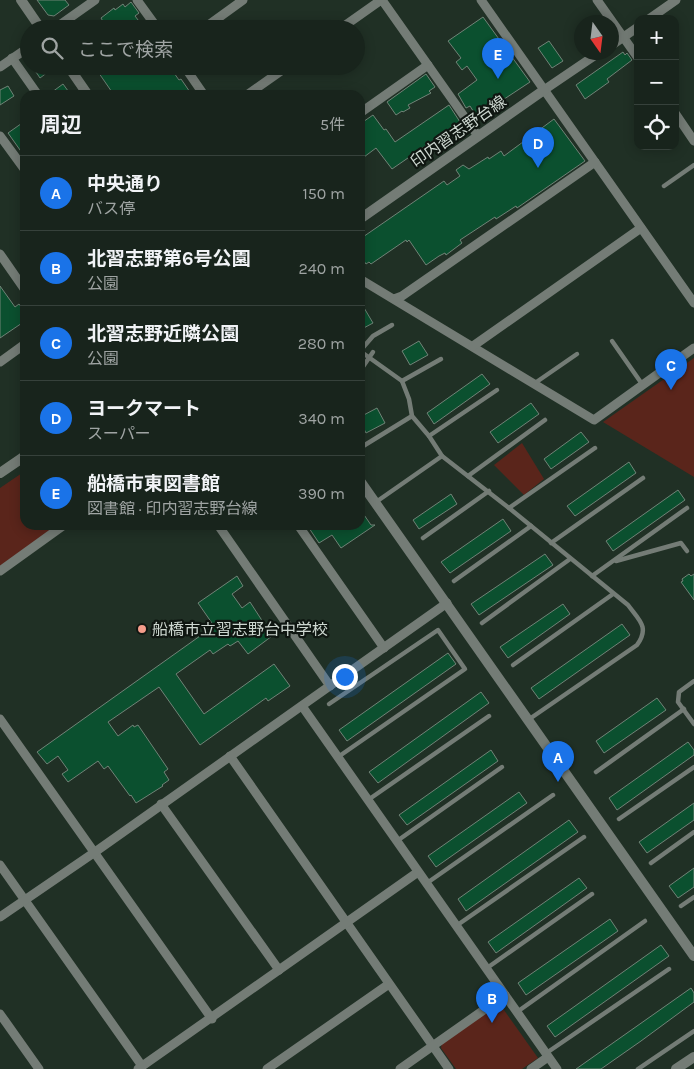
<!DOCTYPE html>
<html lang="ja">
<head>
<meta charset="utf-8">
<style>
  :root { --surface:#18241c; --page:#212c25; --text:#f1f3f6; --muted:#9fa4a3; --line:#36413b; --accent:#1a73e8 }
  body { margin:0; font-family:Karla,"Noto Sans JP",sans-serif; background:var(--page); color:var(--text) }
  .controls { position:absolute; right:15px; top:15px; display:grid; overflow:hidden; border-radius:10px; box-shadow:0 2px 12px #0003 }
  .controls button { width:45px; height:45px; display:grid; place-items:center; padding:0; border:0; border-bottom:1px solid var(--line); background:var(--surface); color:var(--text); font:25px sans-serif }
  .compass { position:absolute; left:574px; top:15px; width:45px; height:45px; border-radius:50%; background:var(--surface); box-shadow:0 2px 12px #0003; rotate:166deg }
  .you { position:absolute; left:344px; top:676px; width:18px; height:18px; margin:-12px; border:4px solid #fff; border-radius:50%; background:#1a73e8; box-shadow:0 0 0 8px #1a73e833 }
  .badge { display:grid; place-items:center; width:32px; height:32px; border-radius:50%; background:var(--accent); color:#fff; font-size:16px; font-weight:700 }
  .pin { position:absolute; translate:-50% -41px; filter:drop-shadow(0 1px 2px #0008) }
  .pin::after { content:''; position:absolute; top:26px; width:18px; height:15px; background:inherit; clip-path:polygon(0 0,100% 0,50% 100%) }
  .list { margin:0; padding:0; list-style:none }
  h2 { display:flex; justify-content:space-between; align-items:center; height:65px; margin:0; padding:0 20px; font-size:21px }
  h2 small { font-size:16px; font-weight:400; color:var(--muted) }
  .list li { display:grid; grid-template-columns:32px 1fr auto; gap:15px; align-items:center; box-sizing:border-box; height:75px; padding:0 20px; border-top:1px solid var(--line) }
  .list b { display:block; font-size:19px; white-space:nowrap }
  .list p { margin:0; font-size:16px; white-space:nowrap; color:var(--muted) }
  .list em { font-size:16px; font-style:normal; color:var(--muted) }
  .icon { flex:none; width:28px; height:28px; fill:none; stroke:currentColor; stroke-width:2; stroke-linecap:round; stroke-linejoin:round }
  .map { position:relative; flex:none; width:694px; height:1069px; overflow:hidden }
  .search { position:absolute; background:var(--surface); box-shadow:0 2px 12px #0003; left:20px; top:20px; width:345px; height:55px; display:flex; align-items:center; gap:12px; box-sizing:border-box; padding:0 18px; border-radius:28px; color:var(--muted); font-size:19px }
  .panel { position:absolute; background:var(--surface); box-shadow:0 2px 12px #0003; left:20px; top:90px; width:345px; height:440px; border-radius:15px }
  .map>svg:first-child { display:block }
  .green { fill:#5a251b }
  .building { fill:#0b502f; stroke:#708377 }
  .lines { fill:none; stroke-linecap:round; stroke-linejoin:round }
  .service { stroke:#747c76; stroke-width:4.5 }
  .minor { stroke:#747c76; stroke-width:9 }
  .tertiary { stroke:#747c76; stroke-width:10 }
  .poi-dot { fill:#f49d8b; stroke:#0f1611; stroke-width:2 }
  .labels { text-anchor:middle; stroke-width:4.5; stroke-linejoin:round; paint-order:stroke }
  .street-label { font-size:16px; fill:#cdd7d0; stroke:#0f1611 }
  .poi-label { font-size:16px; fill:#cdd7d0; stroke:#0f1611; text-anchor:start }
</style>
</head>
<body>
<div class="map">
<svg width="694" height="1069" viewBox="0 0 694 1069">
  <rect width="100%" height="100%" fill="#203025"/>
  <g class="green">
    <path d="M694,358V477L603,422Z"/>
    <path d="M522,443L544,479L524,495L494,465Z"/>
    <path d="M25,471V525H58L0,566V488Z"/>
    <path d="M499,1003L538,1058L522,1069H456L441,1048L442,1043Z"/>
  </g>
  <g class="building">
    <path d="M37,0H65L69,5L54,16L48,15Z"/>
    <path d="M131,2L139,13L135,16L145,29H95L104,23L101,18L114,8L115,10L123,4L125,7Z"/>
    <path d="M483,17L530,82L477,117L470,106L466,108L458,94L477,80L467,66L462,70L456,62L461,58L448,41Z"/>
    <path d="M549,41L563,61L552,68L538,48Z"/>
    <path d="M623,52L625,55L627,53L632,60L607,79L609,82L585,99L576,85Z"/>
    <path d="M32,66H56L40,78Z"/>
    <path d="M94,66H169L179,80L181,79L192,95H114Z"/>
    <path d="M426,74L435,87L429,91L431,93L408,105L410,108L403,112L402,111L396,115L387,102Z"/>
    <path d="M63,84L71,95H48Z"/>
    <path d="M8,86L14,96L0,105V90Z"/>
    <path d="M449,105L460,122L392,169L376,148L360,160V124L373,115L384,130L386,129L395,142Z"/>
    <path d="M554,119L585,161L517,208L516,206L496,219L495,217L460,240L462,243L446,255L445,253L439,256L426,265L409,240L407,242L406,240L371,264L369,262L366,264L360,255V239L444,181L447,185L460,176L456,170L463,165L469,169L488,157L489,159L501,151L504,156Z"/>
    <path d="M25,121V157L8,133Z"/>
    <path d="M0,286L15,307L19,304L25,312V321L0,338Z"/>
    <path d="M360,301L373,323L360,330Z"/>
    <path d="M419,341L428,355L410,365L402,351Z"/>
    <path d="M482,374L490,384L434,424L427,413Z"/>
    <path d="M531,403L539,414L498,443L490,432Z"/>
    <path d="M377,408L385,423L366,433L360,421V417Z"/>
    <path d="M581,432L589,442L551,469L544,459Z"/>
    <path d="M629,462L636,473L575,516L567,506Z"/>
    <path d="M678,490L685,500L613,551L606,541Z"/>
    <path d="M451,494L457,504L419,529L413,520Z"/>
    <path d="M360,509L371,525H375L341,548L332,535L319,543L309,528L314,525H360Z"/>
    <path d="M503,519L511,531L450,573L441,562Z"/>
    <path d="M545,554L553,565L479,615L471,604Z"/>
    <path d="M689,574L691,576L694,574V600L681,582L683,581L682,579Z"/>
    <path d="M237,576L243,586L232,594L242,608L250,602L272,636L248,654L238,641L230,646L228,644L213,654L210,650L176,674L204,714L274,664L290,686L268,701L266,698L200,745L159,687L108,722L118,736L133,725L134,727L138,725L168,769L164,772L169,780L162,785L163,786L136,803L131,795L130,796L108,766L104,769L98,761L68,782L62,774L68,770L58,756L47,764L37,752L214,626L198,603Z"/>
    <path d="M563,604L570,614L508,658L500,647Z"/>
    <path d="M622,624L630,635L539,699L531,688Z"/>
    <path d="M448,653L456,664L347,741L339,730Z"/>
    <path d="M481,692L489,703L378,783L369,772Z"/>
    <path d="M657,698L666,710L604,753L596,741Z"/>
    <path d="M688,742L694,750V755L617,810L609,798Z"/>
    <path d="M491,750L498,761L407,825L399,815Z"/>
    <path d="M519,792L527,803L436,867L428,856Z"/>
    <path d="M694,803V820L647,853L639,842Z"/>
    <path d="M569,820L578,832L466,911L458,899Z"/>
    <path d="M694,868V887L678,898L669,886Z"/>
    <path d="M579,878L587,888L496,953L488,942Z"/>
    <path d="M610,919L618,931L526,995L518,983Z"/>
    <path d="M661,945L669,956L555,1037L547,1026Z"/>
    <path d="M691,988L694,993V1002L641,1041L601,1069H576Z"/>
  </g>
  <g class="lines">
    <g class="service">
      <path d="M664,186L694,165"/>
      <path d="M612,341L642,384"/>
      <path d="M360,351L402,381L409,399L412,416L429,436L442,456L509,508L628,605C639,620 650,627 637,645L528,720"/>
      <path d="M360,351L373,336L392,325"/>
      <path d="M360,371L373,352"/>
      <path d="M402,381L441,359"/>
      <path d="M535,383L577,354"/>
      <path d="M429,436L497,390"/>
      <path d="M360,448L412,416"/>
      <path d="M468,476L545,420"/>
      <path d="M376,502L442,456"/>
      <path d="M509,508L595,448"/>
      <path d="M423,538L489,491"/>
      <path d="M551,543L643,478"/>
      <path d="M616,561L681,543L687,551"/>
      <path d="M592,576L687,508"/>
      <path d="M454,581L531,526"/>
      <path d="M482,623L570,559"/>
      <path d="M513,665L613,594"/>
      <path d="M694,681L679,692L678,702L694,724"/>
      <path d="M329,704L438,630L465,669L338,757"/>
      <path d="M596,772L684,709"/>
      <path d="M368,800L489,716"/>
      <path d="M619,819L694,767"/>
      <path d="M397,841L502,767"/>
      <path d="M651,863L694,832"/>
      <path d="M427,883L553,795"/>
      <path d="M681,906L694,897"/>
      <path d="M456,926L584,837"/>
      <path d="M487,968L592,894"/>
      <path d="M517,1012L645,921"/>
      <path d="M545,1054L669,969"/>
      <path d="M638,1069L694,1031"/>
    </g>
    <g class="minor">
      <path d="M137,0L158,29"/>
      <path d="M382,0L478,136"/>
      <path d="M481,0L694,303"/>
      <path d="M597,0L638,58"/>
      <path d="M649,19L676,0"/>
      <path d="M54,29L95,0"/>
      <path d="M203,29L243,0"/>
      <path d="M340,29L381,0"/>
      <path d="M612,45L638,27"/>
      <path d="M12,58L38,95"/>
      <path d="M184,66L204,95"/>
      <path d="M0,67L29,47"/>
      <path d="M544,90L600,52"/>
      <path d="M247,95L288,66"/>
      <path d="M360,113L428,65"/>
      <path d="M675,113L694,141"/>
      <path d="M0,136L25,170"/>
      <path d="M0,254L25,290"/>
      <path d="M360,279L594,420L694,348"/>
      <path d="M394,299L402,296L595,162"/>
      <path d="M473,346L641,228"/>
      <path d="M0,362L25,344"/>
      <path d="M218,525L330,686"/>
      <path d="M298,525L384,648"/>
      <path d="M0,571L64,525"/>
      <path d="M302,706L557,1069"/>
      <path d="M0,719L212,1019"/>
      <path d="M230,756L449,1069"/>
      <path d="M161,804L279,970"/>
      <path d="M0,865L142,1066"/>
      <path d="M0,917L95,852L447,603"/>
      <path d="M0,1014L39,1069"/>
      <path d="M138,1069L418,872"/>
      <path d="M267,1069L389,984"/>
      <path d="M400,1069L505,995"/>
      <path d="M531,1069L548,1057"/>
    </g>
    <g class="tertiary">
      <path d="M21,0L41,29"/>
      <path d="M68,66L88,95"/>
      <path d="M360,219L544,90"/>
      <path d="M0,473L25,456"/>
      <path d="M360,481C472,639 582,798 694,956"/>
      <path d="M676,1069L694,1057"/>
    </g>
  </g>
  <circle class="poi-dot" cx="142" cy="629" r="5"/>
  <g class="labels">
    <g class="street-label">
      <text transform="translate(458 131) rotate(-35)" y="6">印内習志野台線</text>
    </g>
    <g class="poi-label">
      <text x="152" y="635">船橋市立習志野台中学校</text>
    </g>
  </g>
</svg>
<div class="controls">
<button>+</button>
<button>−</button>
<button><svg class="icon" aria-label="locate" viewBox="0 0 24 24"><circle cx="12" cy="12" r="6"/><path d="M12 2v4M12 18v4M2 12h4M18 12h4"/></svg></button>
</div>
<svg class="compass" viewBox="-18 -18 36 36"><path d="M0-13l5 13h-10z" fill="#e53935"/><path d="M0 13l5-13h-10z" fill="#9fa4a3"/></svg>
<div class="you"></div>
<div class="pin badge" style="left:558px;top:782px">A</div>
<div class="pin badge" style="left:492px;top:1023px">B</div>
<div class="pin badge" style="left:671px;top:390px">C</div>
<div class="pin badge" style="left:538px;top:168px">D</div>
<div class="pin badge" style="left:498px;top:79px">E</div>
<div class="search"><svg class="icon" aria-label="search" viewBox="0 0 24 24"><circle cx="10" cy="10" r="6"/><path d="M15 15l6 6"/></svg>ここで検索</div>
<section class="panel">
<h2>周辺<small>5件</small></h2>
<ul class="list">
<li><span class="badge">A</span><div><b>中央通り</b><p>バス停</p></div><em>150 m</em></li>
<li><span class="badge">B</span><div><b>北習志野第6号公園</b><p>公園</p></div><em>240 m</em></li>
<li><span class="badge">C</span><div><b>北習志野近隣公園</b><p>公園</p></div><em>280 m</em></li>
<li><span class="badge">D</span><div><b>ヨークマート</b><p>スーパー</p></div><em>340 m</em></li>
<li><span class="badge">E</span><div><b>船橋市東図書館</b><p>図書館 · 印内習志野台線</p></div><em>390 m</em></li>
</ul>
</section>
</div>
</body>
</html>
